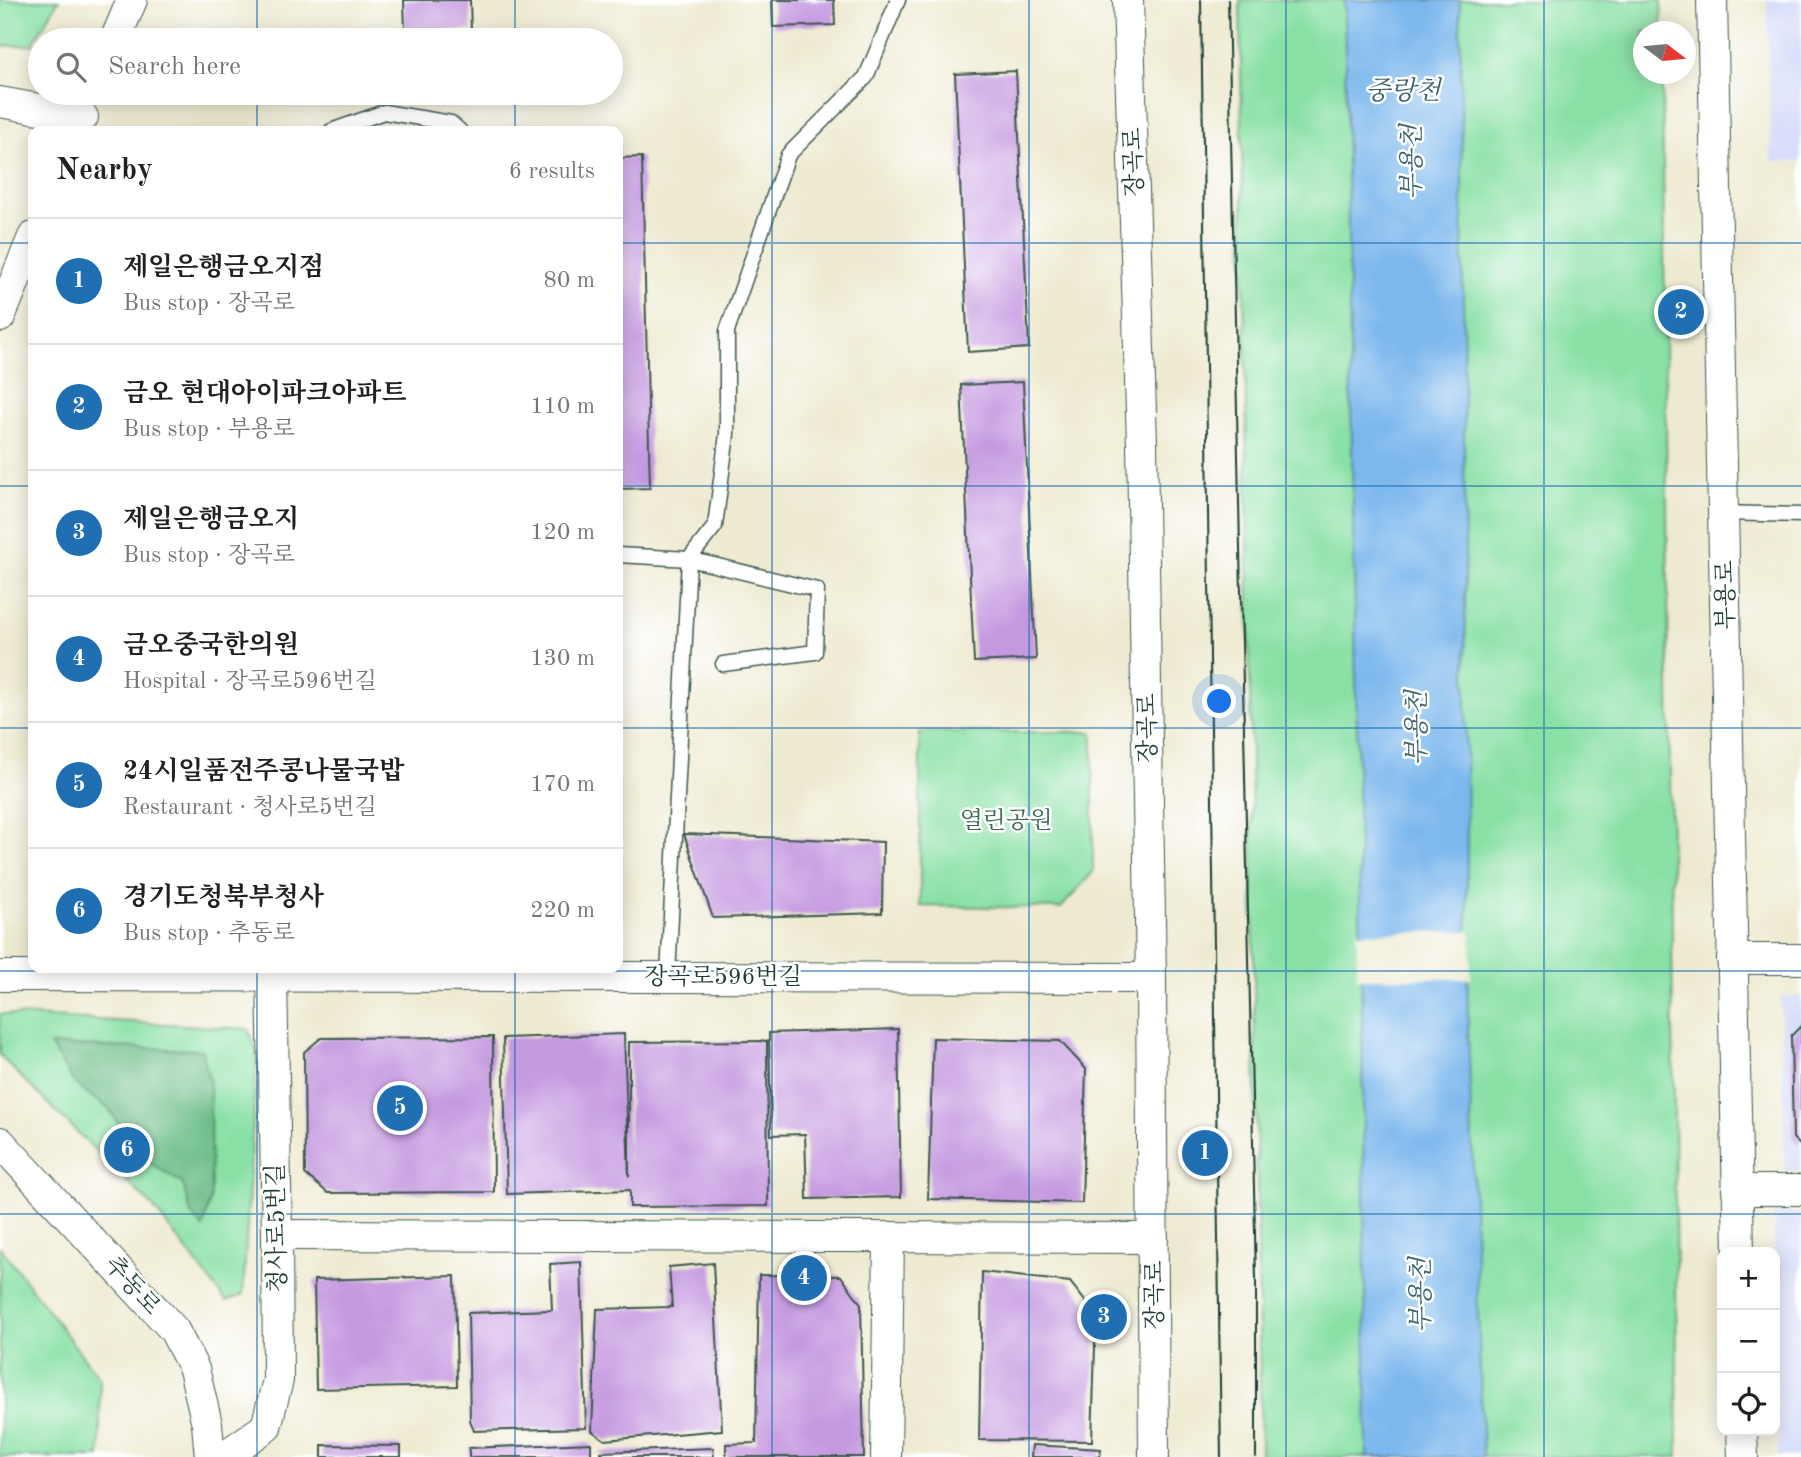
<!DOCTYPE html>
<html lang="en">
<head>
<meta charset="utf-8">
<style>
  :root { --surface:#fff; --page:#f2f2f2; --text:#202124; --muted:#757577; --line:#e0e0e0; --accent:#1f6fb2 }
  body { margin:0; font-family:"Old Standard TT","Noto Serif KR",serif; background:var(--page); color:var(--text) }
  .controls { position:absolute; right:21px; bottom:21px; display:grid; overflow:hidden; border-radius:14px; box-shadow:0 4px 18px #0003 }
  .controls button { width:63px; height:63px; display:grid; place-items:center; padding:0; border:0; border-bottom:2px solid var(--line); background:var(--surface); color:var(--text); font:35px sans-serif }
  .compass { position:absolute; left:1633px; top:21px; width:63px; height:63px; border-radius:50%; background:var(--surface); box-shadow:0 4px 18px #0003; rotate:106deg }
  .you { position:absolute; left:1220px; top:702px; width:24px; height:24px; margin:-18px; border:5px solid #fff; border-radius:50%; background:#1a73e8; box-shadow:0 0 0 10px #1a73e833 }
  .badge { display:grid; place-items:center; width:46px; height:46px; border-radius:50%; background:var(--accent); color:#fff; font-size:23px; font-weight:700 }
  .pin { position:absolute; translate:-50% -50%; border:4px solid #fff; box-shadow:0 2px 7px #0006 }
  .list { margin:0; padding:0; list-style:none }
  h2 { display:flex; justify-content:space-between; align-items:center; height:91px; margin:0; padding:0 28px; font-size:30px }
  h2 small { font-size:23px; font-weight:400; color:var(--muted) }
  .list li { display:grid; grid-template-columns:46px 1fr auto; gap:21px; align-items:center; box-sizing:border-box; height:126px; padding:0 28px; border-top:2px solid var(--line) }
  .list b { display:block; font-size:26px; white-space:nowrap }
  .list p { margin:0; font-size:23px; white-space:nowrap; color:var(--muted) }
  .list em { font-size:23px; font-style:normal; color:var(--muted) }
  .icon { flex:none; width:38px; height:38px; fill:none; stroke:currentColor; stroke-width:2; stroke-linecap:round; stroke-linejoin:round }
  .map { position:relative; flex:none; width:1801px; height:1457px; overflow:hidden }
  .search { position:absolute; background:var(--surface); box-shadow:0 4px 18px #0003; left:28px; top:28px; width:595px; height:77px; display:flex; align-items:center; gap:18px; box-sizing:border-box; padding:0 24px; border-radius:38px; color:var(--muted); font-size:26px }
  .panel { position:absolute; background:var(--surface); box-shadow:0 4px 18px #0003; left:28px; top:126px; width:595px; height:847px; border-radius:14px }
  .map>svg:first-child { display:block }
  .built { fill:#d2d9f9 }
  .green { fill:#88e0a4; stroke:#548e6c; stroke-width:2 }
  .forest { fill:#6ebe8a; stroke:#467e5f; stroke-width:2 }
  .water { fill:#7bb7ed; stroke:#4d7a90; stroke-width:2 }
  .pier { fill:#eeead1 }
  .building { fill:#c599e0 }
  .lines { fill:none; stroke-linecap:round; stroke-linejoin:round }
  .lane-casing { stroke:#3e574c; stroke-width:17 }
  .street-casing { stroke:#3e574c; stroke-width:32 }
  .lane { stroke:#fff; stroke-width:14 }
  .street { stroke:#fff; stroke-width:30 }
  .tram { stroke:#1f3d34; stroke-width:2 }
  .grid { fill:none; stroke:#1f6fb2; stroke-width:2; stroke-opacity:0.55 }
  .labels { text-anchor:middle; stroke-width:5; stroke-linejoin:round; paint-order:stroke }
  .street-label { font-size:24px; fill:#1f3d34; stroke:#fff }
  .park-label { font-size:24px; fill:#396650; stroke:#fff }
  .water-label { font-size:26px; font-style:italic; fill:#3b626c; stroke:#fff }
</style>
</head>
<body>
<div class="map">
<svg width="1801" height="1457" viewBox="0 0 1801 1457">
  <rect width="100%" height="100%" fill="#fff"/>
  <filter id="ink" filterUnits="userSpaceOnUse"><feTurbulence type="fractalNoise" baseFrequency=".0143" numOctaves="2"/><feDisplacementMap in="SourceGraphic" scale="14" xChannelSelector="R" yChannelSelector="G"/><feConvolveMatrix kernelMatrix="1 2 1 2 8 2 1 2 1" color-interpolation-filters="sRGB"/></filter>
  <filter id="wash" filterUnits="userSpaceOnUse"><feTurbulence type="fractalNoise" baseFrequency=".00686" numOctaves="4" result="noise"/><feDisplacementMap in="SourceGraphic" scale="28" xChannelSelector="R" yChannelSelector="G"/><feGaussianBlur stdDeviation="1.57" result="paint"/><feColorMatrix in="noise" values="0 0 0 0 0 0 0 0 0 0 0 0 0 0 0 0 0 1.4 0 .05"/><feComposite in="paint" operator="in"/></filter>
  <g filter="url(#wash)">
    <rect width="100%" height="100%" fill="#eeead1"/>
    <g class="built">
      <path d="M1767,0H1801V161H1771Z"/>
      <path d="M1781,996H1801V1171H1785Z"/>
      <path d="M1774,1213H1801V1457H1778Z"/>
    </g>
    <g class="green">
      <path d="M0,0H59L32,45L0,46Z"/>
      <path d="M1240,0H1661L1662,31L1644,32V74H1662L1678,1457H1261Z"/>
      <path d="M920,732H1093V872L1061,908L920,906Z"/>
      <path d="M0,1014L248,1029L257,1052L243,1295L226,1301L153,1207L8,1064L0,1055Z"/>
      <path d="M0,1247L100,1379V1457H0Z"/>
    </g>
    <path class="forest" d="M50,1045L202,1050L210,1082L211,1196L203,1228L191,1214L183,1184L138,1155L109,1109L75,1084Z"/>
    <path class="water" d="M1344,0H1460L1463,266L1468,1027L1483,1457H1367L1362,1020Z"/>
    <path class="pier" d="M1471,931V979L1357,978V933Z"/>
    <g id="blocks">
      <g class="building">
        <path d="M404,0H470L471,30L405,31Z"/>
        <path d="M772,0H834L835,25L773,27Z"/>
        <path d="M1016,71L1029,348L968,352L955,74Z"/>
        <path d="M642,157L650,488L618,489V158Z"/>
        <path d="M1023,382L1036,659L974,662L961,385Z"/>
        <path d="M684,834L883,842L882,913L713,918Z"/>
        <path d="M1801,1026V1146L1793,1138L1791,1036Z"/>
        <path d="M898,1029L901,1197L807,1199L805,1134L771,1135L769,1033Z"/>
        <path d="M624,1034L629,1177V1042L767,1041L768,1206L630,1207V1190L507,1194L503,1038Z"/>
        <path d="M493,1037L494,1192L328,1193L305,1174L304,1052L321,1038Z"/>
        <path d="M933,1038L1060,1041L1086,1069L1082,1203L928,1199Z"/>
        <path d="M581,1262L586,1428L474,1431L470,1420L468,1313L552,1310L550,1264Z"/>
        <path d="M713,1263L722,1430L605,1440L592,1431L597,1309L672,1307L669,1267Z"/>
        <path d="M982,1272L1070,1282L1096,1315L1092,1441L979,1440Z"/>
        <path d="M759,1275L841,1276L861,1304L864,1457H726V1444L756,1443Z"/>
        <path d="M455,1276L457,1386L316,1389L314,1280Z"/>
        <path d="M591,1443V1457H469V1448Z"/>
        <path d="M322,1445L401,1446V1457H322Z"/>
        <path d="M1032,1445L1101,1449L1100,1457H1031Z"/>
        <path d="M713,1448L714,1457H602L601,1452Z"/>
      </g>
    </g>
  </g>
  <g filter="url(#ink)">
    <use href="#blocks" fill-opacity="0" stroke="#3e574c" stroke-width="2"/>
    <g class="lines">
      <defs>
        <g id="lane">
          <path d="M331,131L384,112L451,123L460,131"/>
          <path d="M1723,513L1801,515"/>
          <path d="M618,555L689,559L817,590L815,652L723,664"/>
          <path d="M668,976L689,559L715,526L727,434V331L788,155L866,77L898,0"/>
        </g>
        <g id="street">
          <path d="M1128,0L1142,444L1151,978L1154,1457"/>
          <path d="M1712,0L1739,1252"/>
          <path d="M115,40L132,0"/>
          <path d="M0,102L83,117"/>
          <path d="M0,317L33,237"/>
          <path d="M1732,959H1801"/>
          <path d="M0,976L1151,978"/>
          <path d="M0,1142L174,1330L194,1369L207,1424L210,1457"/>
          <path d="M1737,1190H1801"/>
          <path d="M277,1235L1153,1238"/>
          <path d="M1742,1431L1743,1457"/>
          <path d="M223,1457L266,1427L278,1380L277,1235L272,976"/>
          <path d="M886,1457L889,1237"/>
        </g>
      </defs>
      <use href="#lane" class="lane-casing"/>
      <use href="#street" class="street-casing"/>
      <use href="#lane" class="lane"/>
      <use href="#street" class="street"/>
      <g class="tram">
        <path d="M1201,0L1221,1457"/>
        <path d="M1228,0L1256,1279V1457"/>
      </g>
    </g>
  </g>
  <path class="grid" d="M257,0V40M515,0V40M772,0V1457M1029,0V1457M1286,0V1457M1544,0V1457M257,93V131M515,93V131M0,243H33M618,243H1801M0,486H33M618,486H1801M0,728H33M618,728H1801M257,968V1457M515,968V1457M0,971H1801M0,1214H1801"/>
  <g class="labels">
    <g class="street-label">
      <text transform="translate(1133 162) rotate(-92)" y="8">장곡로</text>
      <text transform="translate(1725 595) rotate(-91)" y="8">부용로</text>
      <text transform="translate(1147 728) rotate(-91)" y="8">장곡로</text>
      <text x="723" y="984">장곡로596번길</text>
      <text transform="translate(276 1228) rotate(-91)" y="8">청사로5번길</text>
      <text transform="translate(133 1285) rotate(48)" y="8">추동로</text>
      <text transform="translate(1154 1295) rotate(-90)" y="8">장곡로</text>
    </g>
    <g class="park-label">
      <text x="1006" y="828">열린공원</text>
    </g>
    <g class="water-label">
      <text x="1403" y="99">중랑천</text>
      <text transform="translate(1411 162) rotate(-90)" y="9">부용천</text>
      <text transform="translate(1416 728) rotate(-90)" y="9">부용천</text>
      <text transform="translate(1420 1295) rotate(-90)" y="9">부용천</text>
    </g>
  </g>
</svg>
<div class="controls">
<button>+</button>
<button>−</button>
<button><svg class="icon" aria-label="locate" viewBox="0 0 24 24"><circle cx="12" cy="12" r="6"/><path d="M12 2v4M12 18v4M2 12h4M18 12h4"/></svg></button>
</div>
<svg class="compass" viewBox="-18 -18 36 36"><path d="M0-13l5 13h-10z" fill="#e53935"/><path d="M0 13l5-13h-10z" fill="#757577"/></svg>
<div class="you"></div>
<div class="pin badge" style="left:1205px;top:1153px">1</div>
<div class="pin badge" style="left:1681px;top:312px">2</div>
<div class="pin badge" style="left:1104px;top:1317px">3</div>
<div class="pin badge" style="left:804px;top:1278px">4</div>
<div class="pin badge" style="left:400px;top:1108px">5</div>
<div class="pin badge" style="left:127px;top:1150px">6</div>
<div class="search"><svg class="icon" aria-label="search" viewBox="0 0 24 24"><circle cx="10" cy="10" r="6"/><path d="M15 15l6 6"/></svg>Search here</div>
<section class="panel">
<h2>Nearby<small>6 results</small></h2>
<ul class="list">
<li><span class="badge">1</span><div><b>제일은행금오지점</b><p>Bus stop · 장곡로</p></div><em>80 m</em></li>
<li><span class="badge">2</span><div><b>금오 현대아이파크아파트</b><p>Bus stop · 부용로</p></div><em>110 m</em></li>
<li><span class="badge">3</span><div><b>제일은행금오지</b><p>Bus stop · 장곡로</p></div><em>120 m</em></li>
<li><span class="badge">4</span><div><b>금오중국한의원</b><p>Hospital · 장곡로596번길</p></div><em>130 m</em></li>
<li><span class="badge">5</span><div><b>24시일품전주콩나물국밥</b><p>Restaurant · 청사로5번길</p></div><em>170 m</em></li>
<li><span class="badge">6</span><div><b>경기도청북부청사</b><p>Bus stop · 추동로</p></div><em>220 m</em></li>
</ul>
</section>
</div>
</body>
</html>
